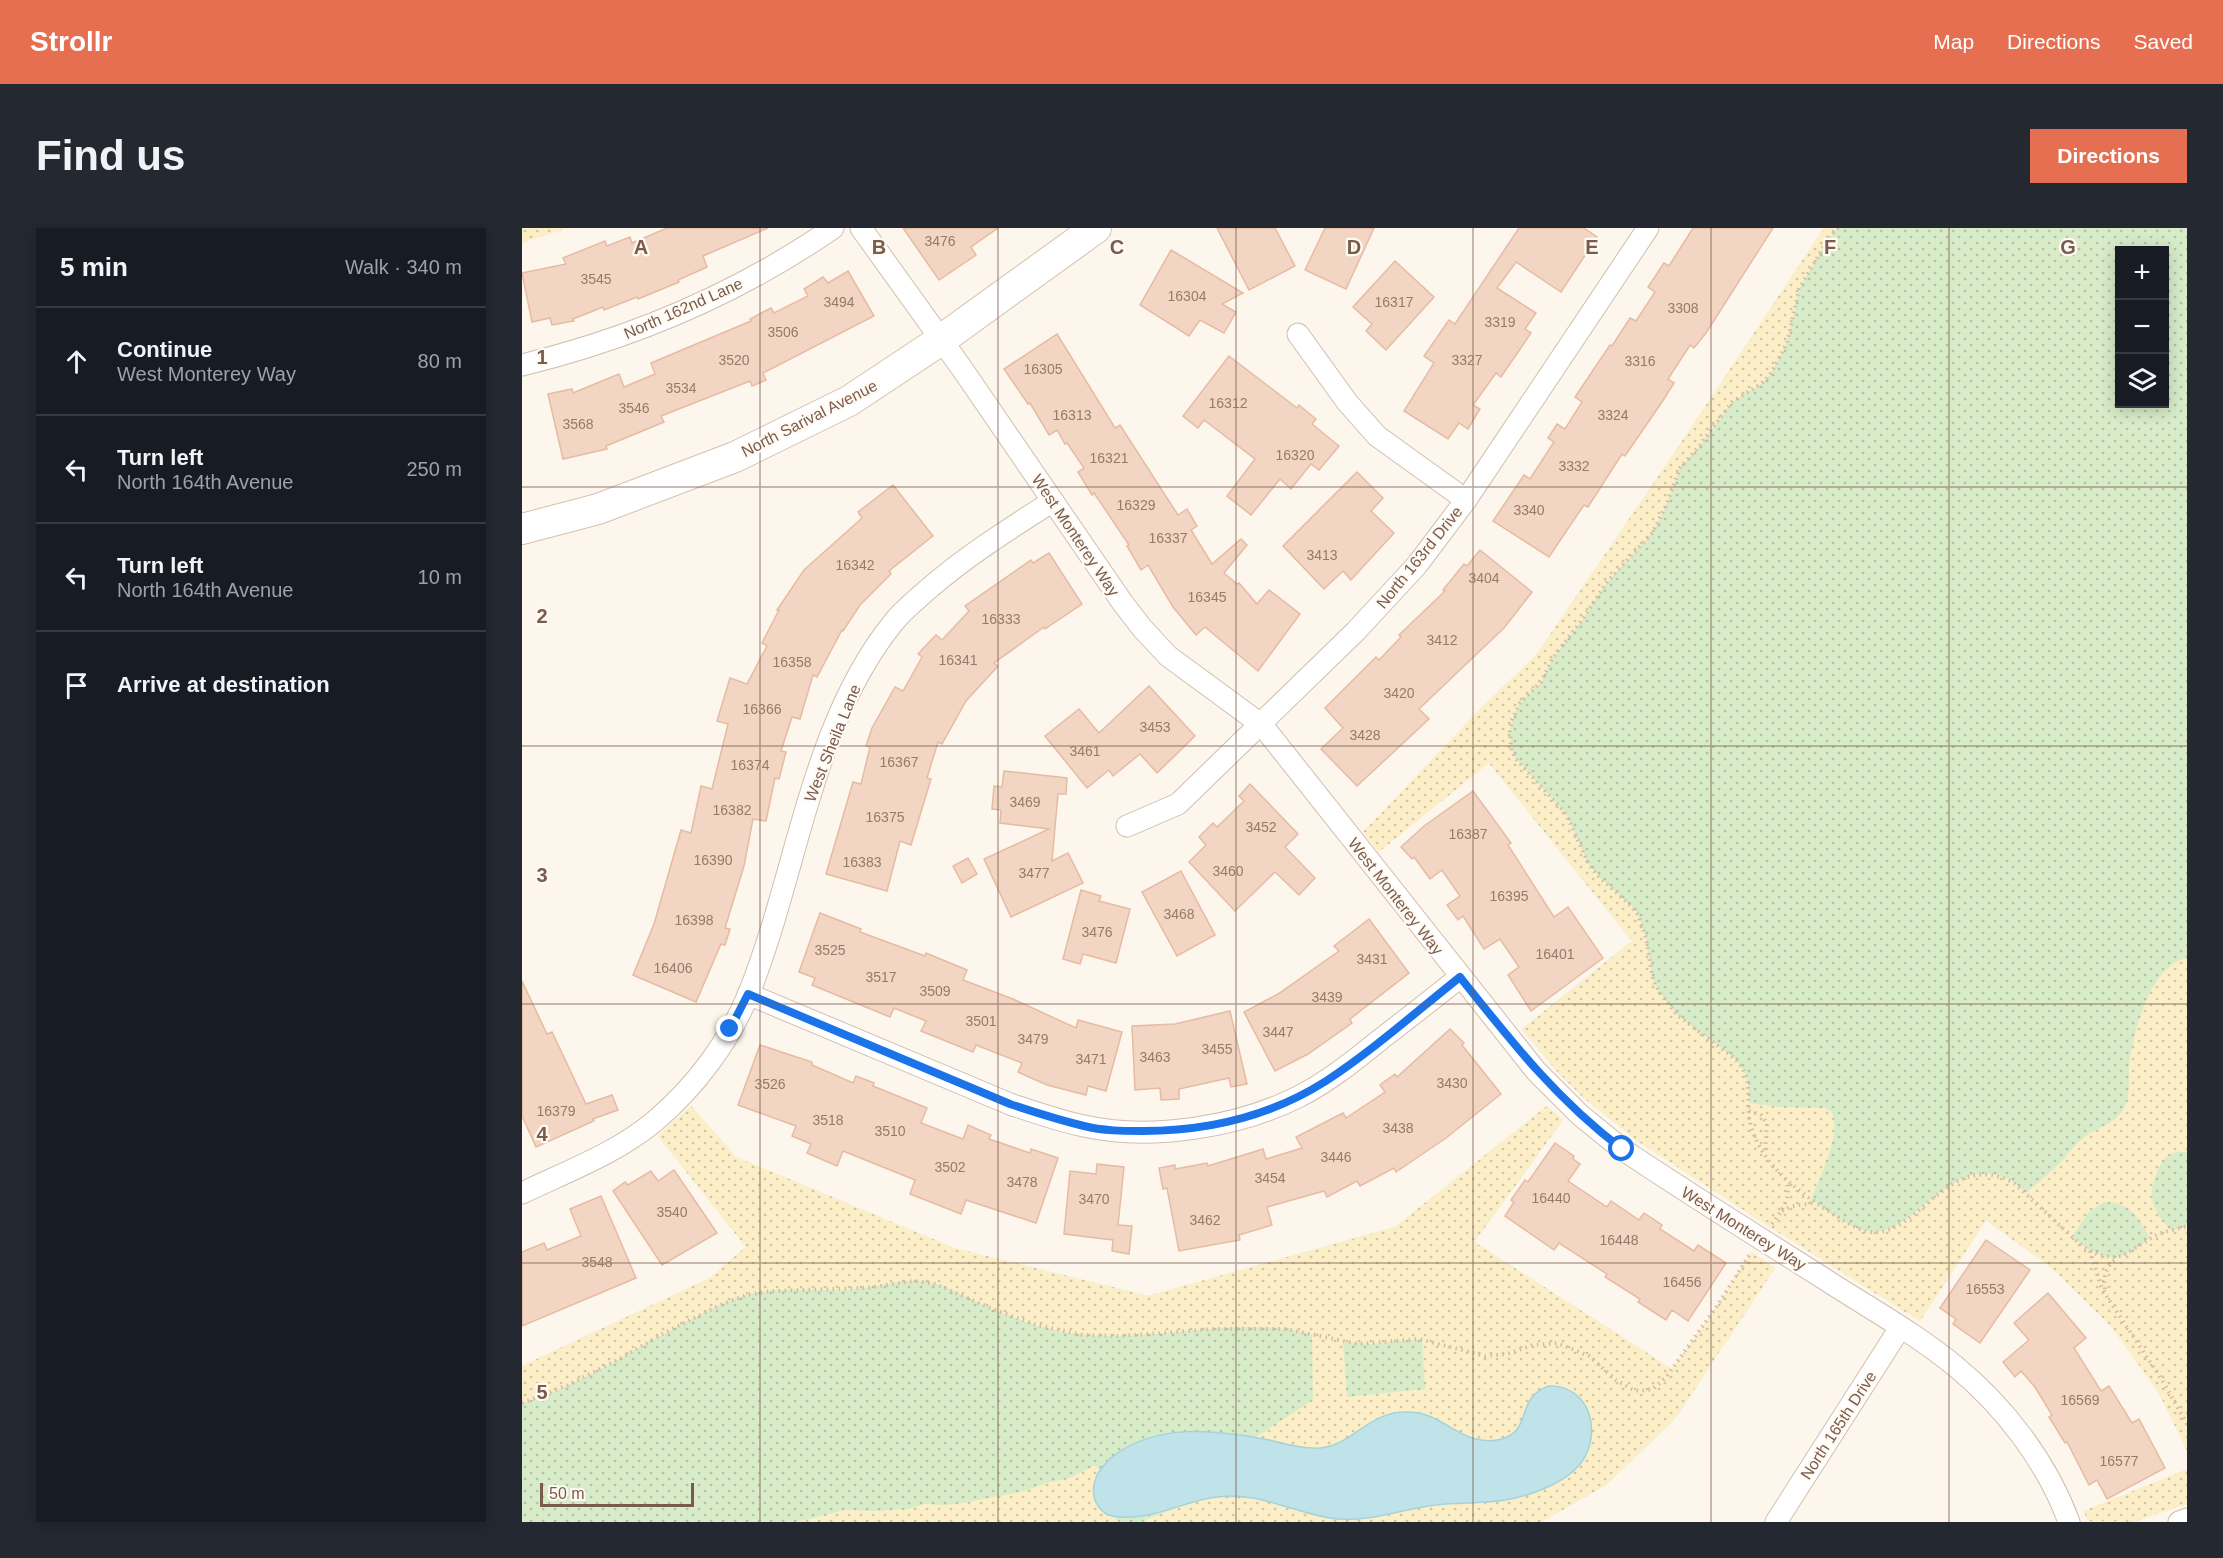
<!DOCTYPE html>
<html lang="en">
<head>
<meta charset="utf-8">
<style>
  :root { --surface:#171b24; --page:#242831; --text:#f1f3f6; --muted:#9ea1a6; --line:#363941; --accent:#e76f51 }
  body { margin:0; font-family:Arial,sans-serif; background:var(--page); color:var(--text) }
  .controls { position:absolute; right:18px; top:18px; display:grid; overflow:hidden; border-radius:0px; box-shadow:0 3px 15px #0003 }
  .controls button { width:54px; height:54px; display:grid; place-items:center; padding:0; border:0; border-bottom:2px solid var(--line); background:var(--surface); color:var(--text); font:30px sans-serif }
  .scale { position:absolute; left:18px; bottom:15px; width:154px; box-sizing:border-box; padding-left:6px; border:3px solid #7a5c4d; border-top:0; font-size:16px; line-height:21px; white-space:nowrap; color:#7a5c4d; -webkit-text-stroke:4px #fffaf3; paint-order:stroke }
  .stop { position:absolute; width:18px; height:18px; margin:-14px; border:4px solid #1a73e8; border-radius:50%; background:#fff }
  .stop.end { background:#1a73e8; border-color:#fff; box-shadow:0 2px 6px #0008 }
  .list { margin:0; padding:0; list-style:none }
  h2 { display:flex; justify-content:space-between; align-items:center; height:78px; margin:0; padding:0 24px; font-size:26px }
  h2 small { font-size:20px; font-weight:400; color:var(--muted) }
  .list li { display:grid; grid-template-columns:39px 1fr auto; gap:18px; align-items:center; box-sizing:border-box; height:108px; padding:0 24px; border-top:2px solid var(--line) }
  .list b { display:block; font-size:22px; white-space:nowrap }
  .list p { margin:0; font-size:20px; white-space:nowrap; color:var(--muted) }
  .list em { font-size:20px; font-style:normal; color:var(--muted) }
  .icon { flex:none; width:33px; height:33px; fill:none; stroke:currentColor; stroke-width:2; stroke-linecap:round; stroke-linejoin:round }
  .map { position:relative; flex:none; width:1665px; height:1294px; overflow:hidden; border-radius:0px }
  header { display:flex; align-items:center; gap:36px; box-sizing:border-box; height:84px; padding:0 30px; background:var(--accent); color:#fff }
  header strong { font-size:28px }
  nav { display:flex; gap:33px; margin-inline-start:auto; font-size:21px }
  .intro { display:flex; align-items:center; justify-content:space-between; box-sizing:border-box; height:144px; padding:0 36px }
  h1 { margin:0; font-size:42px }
  .button { padding:15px 27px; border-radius:0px; background:var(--accent); color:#fff; font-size:21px; font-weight:700 }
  main { display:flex; gap:36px; padding:0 36px }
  aside { flex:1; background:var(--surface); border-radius:0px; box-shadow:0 3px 15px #0003 }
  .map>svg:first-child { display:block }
  .grass { fill:url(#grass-dots); fill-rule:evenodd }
  .sand { fill:url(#sand-dots); fill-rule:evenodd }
  .water { fill:#bfe3e8; stroke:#a5d3da; stroke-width:1.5 }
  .building { fill:#f3d5c3; stroke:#e6bba3; stroke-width:1.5 }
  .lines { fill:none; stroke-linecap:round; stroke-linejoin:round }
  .street-casing { stroke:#d1beb0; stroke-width:23 }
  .secondary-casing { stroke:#d6c0b0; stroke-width:32 }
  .path { stroke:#d9b8a5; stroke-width:4; stroke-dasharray:1.5 4.5; stroke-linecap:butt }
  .street { stroke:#fff; stroke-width:21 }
  .secondary { stroke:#fff; stroke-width:30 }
  .route { stroke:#1a73e8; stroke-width:8 }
  .grid { fill:none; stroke:#7a5c4d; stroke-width:1.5; stroke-opacity:0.55 }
  .labels { text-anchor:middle; stroke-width:4.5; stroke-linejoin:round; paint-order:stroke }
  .number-label { font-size:14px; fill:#987a6a }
  .street-label { font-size:16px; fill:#7a5c4d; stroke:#fffaf3 }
  .grid-label { font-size:20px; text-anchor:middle; font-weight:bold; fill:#7a5c4d; stroke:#fffaf3; stroke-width:4.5; stroke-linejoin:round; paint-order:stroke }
</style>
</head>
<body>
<header>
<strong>Strollr</strong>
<nav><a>Map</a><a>Directions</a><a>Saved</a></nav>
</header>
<div class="intro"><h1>Find us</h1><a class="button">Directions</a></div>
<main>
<aside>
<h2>5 min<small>Walk · 340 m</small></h2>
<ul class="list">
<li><svg class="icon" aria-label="ahead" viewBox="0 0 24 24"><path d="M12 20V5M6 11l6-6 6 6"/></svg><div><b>Continue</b><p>West Monterey Way</p></div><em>80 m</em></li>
<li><svg class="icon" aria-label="left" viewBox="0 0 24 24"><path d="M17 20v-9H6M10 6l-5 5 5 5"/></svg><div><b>Turn left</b><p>North 164th Avenue</p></div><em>250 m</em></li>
<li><svg class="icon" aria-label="left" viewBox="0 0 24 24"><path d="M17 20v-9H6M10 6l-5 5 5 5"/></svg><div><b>Turn left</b><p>North 164th Avenue</p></div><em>10 m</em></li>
<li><svg class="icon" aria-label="arrive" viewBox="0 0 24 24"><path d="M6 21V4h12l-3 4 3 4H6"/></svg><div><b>Arrive at destination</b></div></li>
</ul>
</aside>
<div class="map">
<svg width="1665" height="1294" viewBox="0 0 1665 1294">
  <defs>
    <pattern id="grass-dots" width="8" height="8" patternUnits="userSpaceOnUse" patternTransform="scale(1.5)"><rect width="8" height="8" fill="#d8ecc9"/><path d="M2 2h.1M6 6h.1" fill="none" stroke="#b4c2a5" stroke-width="1.8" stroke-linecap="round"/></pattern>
    <pattern id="sand-dots" width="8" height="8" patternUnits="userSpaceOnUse" patternTransform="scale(1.5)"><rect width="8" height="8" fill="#fcefc7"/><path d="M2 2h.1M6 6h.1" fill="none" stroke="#d1c5a4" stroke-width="1.8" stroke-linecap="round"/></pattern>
  </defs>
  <rect width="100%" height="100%" fill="#fdf6ec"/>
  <g class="grass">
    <path d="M1302,0H1665V1222L1637,1165L1589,1098L1530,1040L1464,992L1398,1093L1248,999L1114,912L1062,870L1034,842L1000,801L1110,713L967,535L952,487L1015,426L1157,218ZM1598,22H1642V176H1598Z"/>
    <path d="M169,878L214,929L432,1020L626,1068L873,999L1025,878L1041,892L952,1014L1150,1141L1195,1078L1229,1024L1253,1040L1152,1192L1084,1257L1019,1294H0V1138L188,1050L224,1019L136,908Z"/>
  </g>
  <g class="sand">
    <path d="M0,0H46L0,15Z"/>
    <path d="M1302,0H1316L1306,11L1277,61L1265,115L1248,147L1240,155L1210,174L1177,218L1158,240L1143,280L1130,305L1085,354L1060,392L1030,431L1019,454L998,474L990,492L988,503L989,520L993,530L1044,586L1067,637L1077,649L1109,678L1116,687L1124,710L1131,752L1138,765L1155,787L1212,830C1225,844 1228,856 1227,875L1259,879L1303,880L1309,883C1321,904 1297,951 1289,972C1305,982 1326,1000 1345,1003C1392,1012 1428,923 1485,951C1492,954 1498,960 1504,965C1516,955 1528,945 1539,934C1546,927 1552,917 1560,911C1573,900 1592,897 1601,882C1609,870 1606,851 1607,837C1612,804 1627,738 1665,730V924C1660,924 1655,923 1651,925C1636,930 1627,962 1631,975C1634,986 1642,994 1650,1003L1665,998V1222L1637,1165L1589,1098L1530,1040L1464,992L1398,1093L1248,999L1114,912L1062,870L1034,842L1000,801L1110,713L967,535L857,624L841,604L952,487L1015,426L1157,218ZM1582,974C1607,974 1617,990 1628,1010C1621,1015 1615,1020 1609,1024C1587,1037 1565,1023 1550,1008L1568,983Z"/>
    <path d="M169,878L214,929L432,1020L626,1068L873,999L1025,878L1041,892L952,1014L1150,1141L1195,1078L1229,1024L1253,1040L1152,1192L1084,1257L1019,1294H618L667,1275L694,1269L738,1271L801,1289L826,1291L852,1289L915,1277L989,1272L1020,1262L1045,1249L1060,1233L1069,1211L1056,1168C1040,1157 1033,1155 1016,1166C1012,1168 1008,1170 1006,1174C998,1189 1000,1204 981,1210C942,1222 924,1185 888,1184C848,1182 839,1209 810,1218C785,1225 758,1214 733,1210L789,1173L791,1170L790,1106C719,1087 636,1113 564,1107C528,1104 492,1091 460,1076C441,1068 421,1055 400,1053C379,1051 351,1060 328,1062C294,1063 257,1058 224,1067C202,1073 183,1085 162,1095C109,1122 58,1157 0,1175V1138L188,1050L224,1019L136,908ZM888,1112H900L903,1161L825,1169L821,1114L849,1116Z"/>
    <path d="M571,1238H574L577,1242L573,1250L579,1281L591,1290L601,1294H275L323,1282L355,1283L386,1281L402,1276L424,1277L447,1274L503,1263L524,1255L548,1250Z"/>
    <path d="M1665,1241V1276L1612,1294L1566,1293L1561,1283Z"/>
  </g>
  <path class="water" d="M1027,1158C1068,1157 1081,1205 1059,1235C1048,1249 1032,1257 1016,1263C979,1278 951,1273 913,1277C880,1281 849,1294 815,1291C779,1287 746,1268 708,1268C694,1268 681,1271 668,1275C642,1283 613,1294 586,1287C579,1283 574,1277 572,1269C569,1252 578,1240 590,1229C635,1194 695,1202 747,1212C764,1216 781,1221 798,1220C832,1217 846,1182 888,1184C923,1185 941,1221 980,1211C1011,1202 993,1169 1027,1158Z"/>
  <g class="building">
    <path d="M145,0H246L181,28L185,39L156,52L157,54L116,71L115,69L82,82L81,79L51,91L52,93L30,97L28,90L10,94L0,45L44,36L41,30L83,13L85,18L108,9L110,15Z"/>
    <path d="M381,0H476L449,19L454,27L417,52Z"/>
    <path d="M695,0H753L773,38L727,62Z"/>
    <path d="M803,0H852L824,61L783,42Z"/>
    <path d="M997,0H1062L1075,9L1039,64L994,34L975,60L1014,85L1003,101L1009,105L979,149L974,145L951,177L958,181L946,201L937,195L926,211L882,183L912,135L902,128L927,92L933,96Z"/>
    <path d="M1171,0H1251L1184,105L1172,120L1168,117L1146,151L1152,155L1140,174L1103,228L1100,226L1066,279L1062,277L1027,329L971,293L1002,247L1008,251L1032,214L1026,210L1035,196L1043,201L1060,174L1053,169L1088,117L1090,118L1108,90L1114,93L1133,64L1126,59L1142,35L1147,38Z"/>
    <path d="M649,22L721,65L700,76L714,84L702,105L678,92L667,108L618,77Z"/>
    <path d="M873,33L912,69L864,122L844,103L850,96L831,79Z"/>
    <path d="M326,43L352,88L241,145L244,152L230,158L228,153L139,188L142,194L84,218L85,221L41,231L26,166L50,161L51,165L97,146L102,159L133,146L129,135L229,93L228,91L249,80L252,85L286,68L282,61L301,49L306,55Z"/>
    <path d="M535,106L593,200L598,197L656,287L665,281L675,298L669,302L690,336L719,311L725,317L702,345L715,356L717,355L735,376L747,362L778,386L736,443L683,399L674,407L651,379L626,337L619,342L605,318L607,317L572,265L570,267L556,244L562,240L545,215L543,216L535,202L527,207L508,175L506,176L482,141Z"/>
    <path d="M707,128L775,180L777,177L794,191L790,196L817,218L797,242L789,236L769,261L758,251L729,287L705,268L733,231L682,192L676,200L661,188Z"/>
    <path d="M835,244L861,270L849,283L872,305L829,352L821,343L802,361L761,318Z"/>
    <path d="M371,257L411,308L367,343L369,346L338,377L321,403L320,402L295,449L291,447L278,491L270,489L259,523L264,524L257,551L253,550L244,593L231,591L222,638L203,700L208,701L203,717L199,716L174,774L111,747L132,696L159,602L169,605L179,558L190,561L206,496L195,493L208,450L225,456L245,418L240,415L257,382H255L282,342L340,290L336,284Z"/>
    <path d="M958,322L1010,364L982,400L897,481L907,491L835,558L799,521L821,500L803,480L854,429L857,432L879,409L877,407L923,363L921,362L942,336L945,338Z"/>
    <path d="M527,325L560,376L523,401L522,399L472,435L476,438L444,473L420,516L416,514L405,550L409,551L389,617L378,613L365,663L304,646L331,554L339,556L348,519L344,518L350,500L373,459L381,463L400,429L396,426L414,407L420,412L447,383L443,378L509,332L511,335Z"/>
    <path d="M627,458L673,508L635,545L618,526L591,548L587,542L565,560L523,508L557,481L577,505Z"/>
    <path d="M482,543L545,550L544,566H536L530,633L546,625L561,655L489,689L462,631L527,601L478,595L479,582L470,581L472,558L480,559Z"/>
    <path d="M728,556L776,606L763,619L793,650L777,667L753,644L713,683L667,634L684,617L677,609L691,595L695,599L722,573L717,568Z"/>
    <path d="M951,563L989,615L986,617L1032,689L1046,679L1081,730L1009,783L986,747L997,739L978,711L962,721L941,688L936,692L925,677L938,668L920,642L908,651L892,629L890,631L879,619L902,598Z"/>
    <path d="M446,630L455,646L440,655L431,638Z"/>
    <path d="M659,643L693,707L655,728L620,664Z"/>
    <path d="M559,662L579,668L577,673L608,681L594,735L561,726L558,736L541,731Z"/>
    <path d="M298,685L339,701L338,704L403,728L404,725L445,742L441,752L491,771L554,800L556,792L600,804L584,863L566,858L564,867L525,857L496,844L500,835L454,817L451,824L399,803L404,793L372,780L368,789L290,757L293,750L277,744Z"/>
    <path d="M847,691L887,745L828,791L830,795L786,826L753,843L722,784L756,766L817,723L812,718Z"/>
    <path d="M0,753L25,806L30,804L64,876L90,867L96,882L71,891L72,893L14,919L0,888Z"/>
    <path d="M708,783L725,856L709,859L707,850L657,861V871L639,872L638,860L613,862L610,798L653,796Z"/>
    <path d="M928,801L942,815L940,817L979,866L924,910L874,944L872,940L838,958L835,953L805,969L802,963L745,979L750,997L717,1007L718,1012L657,1023L645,960L641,961L637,940L653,937V941L685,935L686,938L741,921L744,931L780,920L774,909L821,885L824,890L863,864L858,857L873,846L875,849Z"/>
    <path d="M238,817L290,834V837L331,855L334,848L352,855L351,858L405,880L399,895L441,911L446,897L469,907L467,911L508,925L509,921L536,930L514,995L444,972L439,986L388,966L393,952L321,923L315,938L285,925L289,916L270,908L274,898L216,877Z"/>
    <path d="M1033,915L1052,928L1051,931L1058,936L1046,953L1085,979L1089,973L1117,992L1122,985L1140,997L1138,1001L1172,1023L1176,1017L1204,1035L1166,1093L1150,1082L1144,1092L1116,1074L1118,1071L1083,1049L1085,1046L1037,1015L1032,1022L983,988L992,974L989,972L1003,952L1006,954Z"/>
    <path d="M575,936L602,939L596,997L610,998L607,1026L590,1023L591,1012L542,1006L548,943L574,946Z"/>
    <path d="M152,942L195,1005L140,1037L91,963L103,954L106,957L129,943L136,953Z"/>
    <path d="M79,968L114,1050L0,1098V1024L22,1015L25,1022L59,1008L48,981Z"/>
    <path d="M1464,1012L1508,1042L1458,1115L1431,1096L1434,1091L1418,1080Z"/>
    <path d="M1526,1065L1564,1110L1552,1120L1579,1163L1587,1158L1610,1195L1617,1191L1643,1240L1585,1271L1575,1252L1567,1257L1545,1214L1543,1215L1527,1189L1530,1187L1513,1159L1499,1143L1493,1149L1481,1134L1507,1112L1492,1095Z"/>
  </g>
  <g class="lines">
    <defs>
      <g id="street">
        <path d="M339,0L441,142L600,374L620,400L646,428L740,497L1014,843L1058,887L1100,921C1167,966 1236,1009 1304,1052C1347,1080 1393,1105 1433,1138C1482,1178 1525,1234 1547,1294"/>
        <path d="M776,106L825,174L855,208L944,272"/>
        <path d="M0,137C111,110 217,65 311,0"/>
        <path d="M605,598L656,576L834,403L895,337L944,272L1126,0"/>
        <path d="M226,766L488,876C512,884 537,893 562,898C629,913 716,899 776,869C806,854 833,832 859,811C885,791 912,770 938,749"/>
        <path d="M0,965C44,944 95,925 133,893C173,859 207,814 227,765C275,646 289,496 371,395C380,383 393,373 404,363C444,328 487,301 531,273"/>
        <path d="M1254,1294L1378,1100"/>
        <path d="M1657,1294L1665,1291"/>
      </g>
      <path id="secondary" d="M0,301L76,281L213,229L327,173L419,112L574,0"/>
    </defs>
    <use href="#street" class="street-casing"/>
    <use href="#secondary" class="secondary-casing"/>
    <g class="path">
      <path d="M1316,0L1306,11L1277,61L1265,115L1248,147L1240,155L1210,174L1177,218L1158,240L1143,280L1130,305L1085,354L1060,392L1030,431L1019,454L998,475L990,492L988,503L989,520L993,530L1044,586L1067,637L1077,649L1109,678L1116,687L1124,710L1131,752L1138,765L1155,787L1212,830C1235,854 1221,870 1229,898C1241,939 1277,964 1311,986C1321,992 1332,1000 1343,1003C1396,1016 1425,916 1493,956L1560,1018L1576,1027L1591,1029L1600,1028L1636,1006L1665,998"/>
      <path d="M1227,883L1239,887L1245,895L1243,925"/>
      <path d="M1260,983L1270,978L1293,975"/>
      <path d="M1250,996C1259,984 1269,971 1265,954"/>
      <path d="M1568,1023L1579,1058L1585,1069L1640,1152L1665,1196"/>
      <path d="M1583,1061C1581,1048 1584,1037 1596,1030"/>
      <path d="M0,1175L46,1157L99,1130L142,1105L196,1078L224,1067L250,1063L344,1060L391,1053L411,1055L473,1082L515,1097L561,1107L599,1108L691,1101H764L836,1116L897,1111L963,1128L985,1126L1011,1117L1035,1115L1067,1128L1094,1152L1110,1161L1117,1163L1131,1161L1145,1148L1195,1078L1228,1026"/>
    </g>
    <use href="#street" class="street"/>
    <use href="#secondary" class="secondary"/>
  </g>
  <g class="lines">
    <path class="route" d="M208,801L226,766L488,876C512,884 537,892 562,898C581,903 601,903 621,903C686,903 749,888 804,853C851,822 894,784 938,749C989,813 1034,871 1100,921"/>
  </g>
  <path class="grid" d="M238,0V1294M476,0V1294M714,0V1294M951,0V1294M1189,0V1294M1427,0V1294M0,259H1665M0,518H1665M0,776H1665M0,1035H1665"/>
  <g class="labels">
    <g class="number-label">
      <text x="418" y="18">3476</text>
      <text x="74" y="56">3545</text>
      <text x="665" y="73">16304</text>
      <text x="317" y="79">3494</text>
      <text x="872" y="79">16317</text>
      <text x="1161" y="85">3308</text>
      <text x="978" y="99">3319</text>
      <text x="261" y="109">3506</text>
      <text x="212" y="137">3520</text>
      <text x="945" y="137">3327</text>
      <text x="1118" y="138">3316</text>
      <text x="521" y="146">16305</text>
      <text x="159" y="165">3534</text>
      <text x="706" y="180">16312</text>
      <text x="112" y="185">3546</text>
      <text x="550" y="192">16313</text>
      <text x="1091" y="192">3324</text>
      <text x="56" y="201">3568</text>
      <text x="773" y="232">16320</text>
      <text x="587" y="235">16321</text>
      <text x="1052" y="243">3332</text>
      <text x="614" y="282">16329</text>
      <text x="1007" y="287">3340</text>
      <text x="646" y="315">16337</text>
      <text x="800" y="332">3413</text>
      <text x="333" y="342">16342</text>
      <text x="962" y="355">3404</text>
      <text x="685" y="374">16345</text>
      <text x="479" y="396">16333</text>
      <text x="920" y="417">3412</text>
      <text x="436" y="437">16341</text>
      <text x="270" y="439">16358</text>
      <text x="877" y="470">3420</text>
      <text x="240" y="486">16366</text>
      <text x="633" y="504">3453</text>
      <text x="843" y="512">3428</text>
      <text x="563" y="528">3461</text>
      <text x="377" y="539">16367</text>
      <text x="228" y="542">16374</text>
      <text x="503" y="579">3469</text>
      <text x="210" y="587">16382</text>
      <text x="363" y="594">16375</text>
      <text x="739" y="604">3452</text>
      <text x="946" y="611">16387</text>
      <text x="191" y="637">16390</text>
      <text x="340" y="639">16383</text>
      <text x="706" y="648">3460</text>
      <text x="512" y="650">3477</text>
      <text x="987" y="673">16395</text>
      <text x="657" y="691">3468</text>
      <text x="172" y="697">16398</text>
      <text x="575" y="709">3476</text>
      <text x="308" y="727">3525</text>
      <text x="1033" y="731">16401</text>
      <text x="850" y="736">3431</text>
      <text x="151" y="745">16406</text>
      <text x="359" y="754">3517</text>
      <text x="413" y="768">3509</text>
      <text x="805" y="774">3439</text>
      <text x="459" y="798">3501</text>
      <text x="756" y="809">3447</text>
      <text x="511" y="816">3479</text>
      <text x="695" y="826">3455</text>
      <text x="633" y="834">3463</text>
      <text x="569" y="836">3471</text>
      <text x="930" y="860">3430</text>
      <text x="248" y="861">3526</text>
      <text x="34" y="888">16379</text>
      <text x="306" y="897">3518</text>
      <text x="876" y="905">3438</text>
      <text x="368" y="908">3510</text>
      <text x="814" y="934">3446</text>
      <text x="428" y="944">3502</text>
      <text x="748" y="955">3454</text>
      <text x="500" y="959">3478</text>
      <text x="1029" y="975">16440</text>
      <text x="572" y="976">3470</text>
      <text x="150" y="989">3540</text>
      <text x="683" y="997">3462</text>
      <text x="1097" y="1017">16448</text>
      <text x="75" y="1039">3548</text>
      <text x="1160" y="1059">16456</text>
      <text x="1463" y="1066">16553</text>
      <text x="1558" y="1177">16569</text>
      <text x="1597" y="1238">16577</text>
    </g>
    <g class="street-label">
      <text transform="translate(161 80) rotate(-24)" y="6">North 162nd Lane</text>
      <text transform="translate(287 190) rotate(-27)" y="6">North Sarival Avenue</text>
      <text transform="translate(554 307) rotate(56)" y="6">West Monterey Way</text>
      <text transform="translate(897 329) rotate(-51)" y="6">North 163rd Drive</text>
      <text transform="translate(310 515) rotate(-68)" y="6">West Sheila Lane</text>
      <text transform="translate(874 668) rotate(52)" y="6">West Monterey Way</text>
      <text transform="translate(1222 1000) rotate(32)" y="6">West Monterey Way</text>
      <text transform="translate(1316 1197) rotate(-57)" y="6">North 165th Drive</text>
    </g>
  </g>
  <g class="grid-label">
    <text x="119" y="26">A</text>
    <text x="357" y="26">B</text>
    <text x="595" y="26">C</text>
    <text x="832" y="26">D</text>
    <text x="1070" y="26">E</text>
    <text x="1308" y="26">F</text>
    <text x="1546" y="26">G</text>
    <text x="20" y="136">1</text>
    <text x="20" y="395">2</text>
    <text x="20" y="654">3</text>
    <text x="20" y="913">4</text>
    <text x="20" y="1171">5</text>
  </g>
</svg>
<div class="controls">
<button>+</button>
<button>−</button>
<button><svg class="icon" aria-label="layers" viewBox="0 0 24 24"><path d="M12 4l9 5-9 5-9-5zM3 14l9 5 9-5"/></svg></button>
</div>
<div class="scale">50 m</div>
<div class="stop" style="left:1100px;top:921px"></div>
<div class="stop end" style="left:208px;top:801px"></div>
</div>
</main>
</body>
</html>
